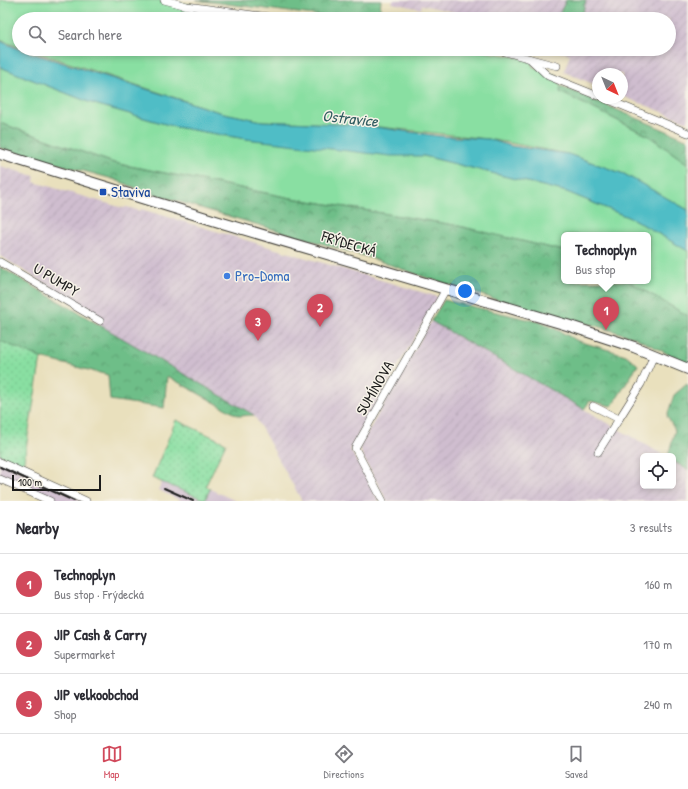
<!DOCTYPE html>
<html lang="en">
<head>
<meta charset="utf-8">
<style>
  :root { --surface:#fff; --page:#f7f7f7; --text:#2b2b33; --muted:#7c7c81; --line:#e1e1e2; --accent:#d1495b }
  body { margin:0; font-family:"Patrick Hand",sans-serif; background:var(--page); color:var(--text) }
  .controls { position:absolute; right:12px; bottom:12px; display:grid; overflow:hidden; border-radius:6px; box-shadow:0 2px 6px #0003 }
  .controls button { width:36px; height:36px; display:grid; place-items:center; padding:0; border:0; border-bottom:1px solid var(--line); background:var(--surface); color:var(--text); font:20px sans-serif }
  .compass { position:absolute; left:592px; top:68px; width:36px; height:36px; border-radius:50%; background:var(--surface); box-shadow:0 2px 6px #0003; rotate:137deg }
  .scale { position:absolute; left:12px; bottom:10px; width:89px; box-sizing:border-box; padding-left:4px; border:2px solid #1c1c1c; border-top:0; font-size:11px; line-height:14px; white-space:nowrap; color:#1c1c1c; -webkit-text-stroke:3px #f7f3e8; paint-order:stroke }
  .you { position:absolute; left:465px; top:291px; width:14px; height:14px; margin:-10px; border:3px solid #fff; border-radius:50%; background:#1a73e8; box-shadow:0 0 0 6px #1a73e833 }
  .badge { display:grid; place-items:center; width:26px; height:26px; border-radius:50%; background:var(--accent); color:#fff; font-size:13px; font-weight:700 }
  .pin { position:absolute; translate:-50% -33px; filter:drop-shadow(0 1px 2px #0008) }
  .pin::after { content:''; position:absolute; top:21px; width:14px; height:12px; background:inherit; clip-path:polygon(0 0,100% 0,50% 100%) }
  .popup { position:absolute; left:561px; top:232px; width:90px; height:52px; box-sizing:border-box; display:grid; place-content:center; border-radius:6px; background:var(--surface); filter:drop-shadow(0 1px 3px #0005); font-size:13px; white-space:nowrap; color:var(--muted) }
  .popup b { font-size:15px; color:var(--text) }
  .popup::after { content:''; position:absolute; left:50%; top:100%; margin-left:-8px; border:8px solid transparent; border-top-color:var(--surface) }
  .list { margin:0; padding:0; list-style:none }
  h2 { display:flex; justify-content:space-between; align-items:center; height:52px; margin:0; padding:0 16px; font-size:17px }
  h2 small { font-size:13px; font-weight:400; color:var(--muted) }
  .list li { display:grid; grid-template-columns:26px 1fr auto; gap:12px; align-items:center; box-sizing:border-box; height:60px; padding:0 16px; border-top:1px solid var(--line) }
  .list b { display:block; font-size:15px; white-space:nowrap }
  .list p { margin:0; font-size:13px; white-space:nowrap; color:var(--muted) }
  .list em { font-size:13px; font-style:normal; color:var(--muted) }
  .icon { flex:none; width:22px; height:22px; fill:none; stroke:currentColor; stroke-width:2; stroke-linecap:round; stroke-linejoin:round }
  .map { position:relative; flex:none; width:688px; height:501px; overflow:hidden }
  .search { position:absolute; background:var(--surface); box-shadow:0 2px 6px #0003; left:12px; right:12px; top:12px; height:44px; display:flex; align-items:center; gap:10px; box-sizing:border-box; padding:0 14px; border-radius:22px; color:var(--muted); font-size:15px }
  .sheet { height:232px; background:var(--surface) }
  nav { display:flex; justify-content:space-around; align-items:center; box-sizing:border-box; height:56px; border-top:1px solid var(--line); background:var(--surface); font-size:11px; color:var(--muted) }
  nav a { display:grid; justify-items:center; gap:2px }
  nav .on { color:var(--accent) }
  .map>svg:first-child { display:block }
  .industrial { fill:url(#industrial-furrows) }
  .railway { fill:#cfbdcf }
  .green { fill:#89dfa2; stroke:#527e5f }
  .forest { fill:url(#forest-crowns); stroke:#456d52 }
  .garden { fill:url(#garden-dots); stroke:#527e5f }
  .water { fill:#4fbdc6; stroke:#366c71 }
  .lines { fill:none; stroke-linecap:round; stroke-linejoin:round }
  .street-casing { stroke:#3b3934; stroke-width:8 }
  .secondary-casing { stroke:#3b3934; stroke-width:12 }
  .street { stroke:#fff; stroke-width:7 }
  .secondary { stroke:#fff; stroke-width:10 }
  .rail { stroke:#1c1c1c; stroke-width:2 }
  .transit-dot { fill:#1a4fb4; stroke:#f7f3e8; stroke-width:1.5 }
  .shop-dot { fill:#3f7fe0; stroke:#f7f3e8; stroke-width:1.5 }
  .labels { text-anchor:middle; stroke-width:3; stroke-linejoin:round; paint-order:stroke }
  .transit-label { font-size:15px; fill:#164399; stroke:#f7f3e8; text-anchor:start }
  .street-label { font-size:15px; fill:#1c1c1c; stroke:#f7f3e8 }
  .shop-label { font-size:15px; fill:#366cbe; stroke:#f7f3e8; text-anchor:start }
  .water-label { font-size:16px; font-style:italic; fill:#305c60; stroke:#f7f3e8 }
</style>
</head>
<body>
<div class="map">
<svg width="688" height="501" viewBox="0 0 688 501">
  <defs>
    <pattern id="industrial-furrows" width="10" height="10" patternUnits="userSpaceOnUse"><rect width="10" height="10" fill="#cfbdcf"/><path d="M-1 1l2-2M0 10L10 0M9 11l2-2" fill="none" stroke="#b1a2b1"/></pattern>
    <pattern id="forest-crowns" width="20" height="18" patternUnits="userSpaceOnUse"><rect width="20" height="18" fill="#6ebe88"/><path d="M2 6a3 3 0 1 1 6 0M12 15a3 3 0 1 1 6 0" fill="none" stroke="#5a9a6e"/></pattern>
    <pattern id="garden-dots" width="8" height="8" patternUnits="userSpaceOnUse"><rect width="8" height="8" fill="#89dfa2"/><path d="M2 2h.1M6 6h.1" fill="none" stroke="#76bf8b" stroke-width="1.8" stroke-linecap="round"/></pattern>
  </defs>
  <rect width="100%" height="100%" fill="#f7f3e8"/>
  <filter id="ink" filterUnits="userSpaceOnUse"><feTurbulence type="fractalNoise" baseFrequency=".025" numOctaves="2"/><feDisplacementMap in="SourceGraphic" scale="8" xChannelSelector="R" yChannelSelector="G"/><feConvolveMatrix kernelMatrix="1 2 1 2 8 2 1 2 1" color-interpolation-filters="sRGB"/></filter>
  <filter id="wash" filterUnits="userSpaceOnUse"><feTurbulence type="fractalNoise" baseFrequency=".012" numOctaves="4" result="noise"/><feDisplacementMap in="SourceGraphic" scale="16" xChannelSelector="R" yChannelSelector="G"/><feGaussianBlur stdDeviation="0.9" result="paint"/><feColorMatrix in="noise" values="0 0 0 0 0 0 0 0 0 0 0 0 0 0 0 0 0 1.4 0 .05"/><feComposite in="paint" operator="in"/></filter>
  <g filter="url(#wash)">
    <rect width="100%" height="100%" fill="#e9e0bd"/>
    <g class="industrial">
      <path d="M393,0H688V122L622,96V74H598V86L564,72L570,54L547,49H669V19H485L422,5L421,9L392,3Z"/>
      <path d="M0,166L35,176L34,182L123,208L127,207L140,211L141,209L438,297L350,449L379,501H302L254,415L100,326L102,318L0,256Z"/>
      <path d="M431,321L665,456H643V486H673V461L688,470V501H387L362,455L360,446Z"/>
    </g>
    <g class="railway">
      <path d="M0,462L84,501H54L0,476Z"/>
      <path d="M162,482L205,500L210,489L236,501H182L158,490Z"/>
    </g>
    <g class="green">
      <path d="M0,0H164L273,19H19V47L0,40Z"/>
      <path d="M26,49H467L530,59L533,67L557,76L561,86L560,92L649,136L688,164V210L624,174L568,154L488,139L361,125L262,121L219,112Z"/>
      <path d="M0,67L91,103L176,127L246,139L424,156L567,192L635,220L688,251V316L628,281H648V235H564V251L454,225L291,198L114,163L0,123Z"/>
    </g>
    <g class="forest">
      <path d="M196,0H381L379,19H345Z"/>
      <path d="M566,0H586L581,19H557Z"/>
      <path d="M561,86L688,140V164L649,136L560,92Z"/>
      <path d="M0,123L114,163L291,198L454,225L564,251V281H628L688,316V364L636,338L594,325L559,319L430,279L368,257L146,192L113,179L0,148Z"/>
      <path d="M0,267L254,415L239,416L167,376L164,408L110,400L108,375L41,358L0,341Z"/>
      <path d="M444,300L544,323L578,341L626,355L638,365L612,406L590,401L584,409L431,321Z"/>
      <path d="M687,384L688,385V470L673,461V456H668L675,430L667,416L674,395Z"/>
    </g>
    <g class="garden">
      <path d="M0,341L41,358L23,466L0,455Z"/>
      <path d="M176,420L226,443L206,485L210,489L205,500L152,478Z"/>
    </g>
    <path class="water" d="M0,41L19,49L219,112L262,121L361,125L439,136L488,139L511,146L568,154L624,174L688,210V251L635,220L567,192L424,156H391L246,139L176,127L91,103L0,67Z"/>
  </g>
  <g filter="url(#ink)">
    <g class="lines">
      <defs>
        <g id="street">
          <path d="M164,0L187,6L283,19"/>
          <path d="M494,49L557,66"/>
          <path d="M530,59L548,76L598,96"/>
          <path d="M604,98L688,133"/>
          <path d="M0,262L100,321"/>
          <path d="M593,406L619,419L598,452"/>
          <path d="M619,419L641,384L654,355"/>
          <path d="M0,462L86,501"/>
          <path d="M0,479L50,501"/>
          <path d="M383,501L355,448L446,289"/>
        </g>
        <path id="secondary" d="M0,154L219,222L567,325L634,347L688,369"/>
      </defs>
      <use href="#street" class="street-casing"/>
      <use href="#secondary" class="secondary-casing"/>
      <use href="#street" class="street"/>
      <use href="#secondary" class="secondary"/>
      <g class="rail">
        <path d="M0,467L74,501"/>
        <path d="M164,488L193,501"/>
      </g>
    </g>
  </g>
  <rect class="transit-dot" x="99" y="188" width="8" height="8" rx="2"/>
  <circle class="shop-dot" cx="227" cy="276" r="4"/>
  <g class="labels">
    <g class="transit-label">
      <text x="111" y="197">Staviva</text>
    </g>
    <g class="street-label">
      <text transform="translate(349 244) rotate(17)" y="5">FRÝDECKÁ</text>
      <text transform="translate(56 280) rotate(31)" y="5">U PUMPY</text>
      <text transform="translate(375 388) rotate(-60)" y="5">SUMÍNOVA</text>
    </g>
    <g class="shop-label">
      <text x="235" y="281">Pro-Doma</text>
    </g>
    <g class="water-label">
      <text transform="translate(350 118) rotate(6)" y="6">Ostravice</text>
    </g>
  </g>
</svg>
<div class="controls">
<button><svg class="icon" aria-label="locate" viewBox="0 0 24 24"><circle cx="12" cy="12" r="6"/><path d="M12 2v4M12 18v4M2 12h4M18 12h4"/></svg></button>
</div>
<svg class="compass" viewBox="-18 -18 36 36"><path d="M0-13l5 13h-10z" fill="#e53935"/><path d="M0 13l5-13h-10z" fill="#7c7c81"/></svg>
<div class="scale">100 m</div>
<div class="you"></div>
<div class="pin badge" style="left:606px;top:330px">1</div>
<div class="popup"><b>Technoplyn</b>Bus stop</div>
<div class="pin badge" style="left:320px;top:327px">2</div>
<div class="pin badge" style="left:258px;top:341px">3</div>
<div class="search"><svg class="icon" aria-label="search" viewBox="0 0 24 24"><circle cx="10" cy="10" r="6"/><path d="M15 15l6 6"/></svg>Search here</div>
</div>
<section class="sheet">
<h2>Nearby<small>3 results</small></h2>
<ul class="list">
<li><span class="badge">1</span><div><b>Technoplyn</b><p>Bus stop · Frýdecká</p></div><em>160 m</em></li>
<li><span class="badge">2</span><div><b>JIP Cash &amp; Carry</b><p>Supermarket</p></div><em>170 m</em></li>
<li><span class="badge">3</span><div><b>JIP velkoobchod</b><p>Shop</p></div><em>240 m</em></li>
</ul>
</section>
<nav>
<a class="on"><svg class="icon" aria-label="map" viewBox="0 0 24 24"><path d="M3 6l6-2 6 2 6-2v14l-6 2-6-2-6 2zM9 4v14M15 6v14"/></svg>Map</a>
<a><svg class="icon" aria-label="directions" viewBox="0 0 24 24"><path d="M12 3l9 9-9 9-9-9zM9 14v-3h6M13 9l2 2-2 2"/></svg>Directions</a>
<a><svg class="icon" aria-label="saved" viewBox="0 0 24 24"><path d="M7 4h10v16l-5-4-5 4z"/></svg>Saved</a>
</nav>
</body>
</html>
